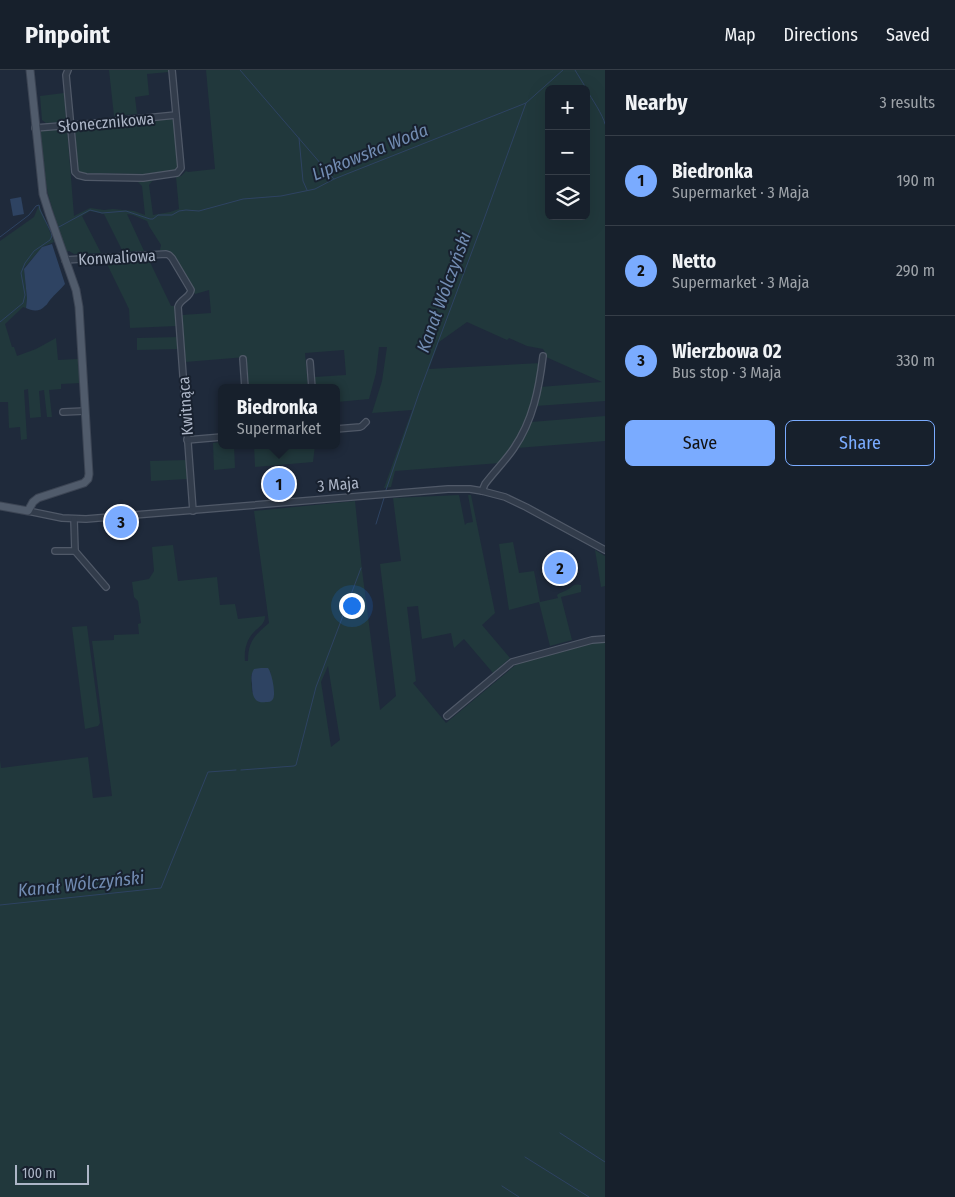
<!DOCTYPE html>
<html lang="en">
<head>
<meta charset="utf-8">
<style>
  :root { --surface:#17202c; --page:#202834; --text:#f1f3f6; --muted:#9ea3a9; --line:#363e48; --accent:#7aabff }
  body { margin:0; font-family:"Fira Sans Condensed",sans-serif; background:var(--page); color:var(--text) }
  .controls { position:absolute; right:15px; top:15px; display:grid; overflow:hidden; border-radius:8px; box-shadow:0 5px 20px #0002 }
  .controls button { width:45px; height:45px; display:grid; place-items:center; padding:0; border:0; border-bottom:1px solid var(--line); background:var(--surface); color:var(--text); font:25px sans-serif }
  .scale { position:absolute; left:15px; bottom:12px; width:74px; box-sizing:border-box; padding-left:5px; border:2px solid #adb6c7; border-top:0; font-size:14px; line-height:18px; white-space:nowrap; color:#adb6c7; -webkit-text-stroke:4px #18212f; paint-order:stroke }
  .you { position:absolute; left:351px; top:535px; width:18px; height:18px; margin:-12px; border:4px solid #fff; border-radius:50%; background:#1a73e8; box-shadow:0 0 0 8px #1a73e833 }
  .badge { display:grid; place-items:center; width:32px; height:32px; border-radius:50%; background:var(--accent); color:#111; font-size:16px; font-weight:700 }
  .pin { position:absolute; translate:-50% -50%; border:2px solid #fff; box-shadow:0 1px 5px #0006 }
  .popup { position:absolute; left:218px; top:314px; width:122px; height:65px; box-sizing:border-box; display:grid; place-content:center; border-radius:8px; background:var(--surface); filter:drop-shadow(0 1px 4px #0005); font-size:16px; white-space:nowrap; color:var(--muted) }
  .popup b { font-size:19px; color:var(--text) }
  .popup::after { content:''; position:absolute; left:50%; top:100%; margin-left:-10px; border:10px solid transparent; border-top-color:var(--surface) }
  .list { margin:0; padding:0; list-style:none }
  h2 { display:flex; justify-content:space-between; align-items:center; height:65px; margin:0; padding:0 20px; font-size:21px }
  h2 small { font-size:16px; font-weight:400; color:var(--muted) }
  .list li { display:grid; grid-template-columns:32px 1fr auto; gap:15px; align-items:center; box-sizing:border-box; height:90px; padding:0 20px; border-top:1px solid var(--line) }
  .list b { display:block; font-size:19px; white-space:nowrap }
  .list p { margin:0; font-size:16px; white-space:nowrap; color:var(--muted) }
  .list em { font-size:16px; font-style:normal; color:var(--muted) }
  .actions { display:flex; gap:10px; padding:15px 20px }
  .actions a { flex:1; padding:11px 0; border:1px solid var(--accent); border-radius:8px; text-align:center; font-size:18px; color:var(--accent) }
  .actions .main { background:var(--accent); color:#111 }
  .icon { flex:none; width:28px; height:28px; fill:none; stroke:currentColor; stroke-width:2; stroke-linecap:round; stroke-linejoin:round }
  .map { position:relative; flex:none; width:605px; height:1127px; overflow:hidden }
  header { display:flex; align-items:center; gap:30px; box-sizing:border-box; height:70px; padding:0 25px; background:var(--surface); border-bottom:1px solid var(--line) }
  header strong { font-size:24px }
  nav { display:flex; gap:28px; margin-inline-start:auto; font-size:18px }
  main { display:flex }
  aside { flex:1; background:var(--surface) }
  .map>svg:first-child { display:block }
  .green { fill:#21383c; fill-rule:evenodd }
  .water { fill:#2e4362 }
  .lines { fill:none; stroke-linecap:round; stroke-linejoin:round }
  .stream { stroke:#2e4362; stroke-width:1 }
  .minor-casing { stroke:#505968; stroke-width:8 }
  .major-casing { stroke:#3c4554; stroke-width:9 }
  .minor { stroke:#323c4b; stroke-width:5.5 }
  .major { stroke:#505b6b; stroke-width:7 }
  .labels { text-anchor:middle; stroke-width:4; stroke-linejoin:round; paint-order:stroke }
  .street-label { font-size:16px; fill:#adb6c7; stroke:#18212f }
  .water-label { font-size:18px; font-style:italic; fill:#728cb2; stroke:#18212f }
</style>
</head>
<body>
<header>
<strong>Pinpoint</strong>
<nav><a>Map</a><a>Directions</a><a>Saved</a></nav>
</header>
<main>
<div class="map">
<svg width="605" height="1127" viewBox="0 0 605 1127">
  <rect width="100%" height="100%" fill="#1f2a3b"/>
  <g class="green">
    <path d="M109,0H168L169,2L147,4L149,25L135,27L137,44L114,46Z"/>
    <path d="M206,0H605V331L536,336L540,317L602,312L546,287L545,282L543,279L527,276L509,268L507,270L467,252L439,272L429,299L541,293L537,318L520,366L500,393L395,401L391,417L384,418L412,340L372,343L382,311L387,277H379L376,303L369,329L337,332L336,318H315V307L346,305L344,280L305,283L308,318H248L246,287L185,292L182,245L211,243L209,220L195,224L169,181L160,180L161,175L149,156L147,151L133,145L127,144L144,181L123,182L104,144L90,141L82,146L101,183L74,184L69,181L65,182L48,124L41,87L40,61L67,58L74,146L90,138L104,140L113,139L134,141L145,145L142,116L138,112L153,110L149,115L153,145L170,142L179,139L176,107L181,106L186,101L188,102L215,99ZM549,19H586V146H549Z"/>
    <path d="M64,23L66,47L63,52L46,53L42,50L40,26Z"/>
    <path d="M170,48L174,51L178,96L175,100L146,104L81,103L78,99L75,62L78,57Z"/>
    <path d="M39,135L54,172L42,177L24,198L27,228L26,238L23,237L5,254L12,277H14L17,286L36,279L56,268L58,290L79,289L81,313L61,314V319L49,320L52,347H47L44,320L39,321L41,347L30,348L28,319L24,320L27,369L21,370L20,357L9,358L8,332H0V171L34,147Z"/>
    <path d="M148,188L171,236H175L177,256L130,258L129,239L105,190Z"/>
    <path d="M180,267V279L137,280V268Z"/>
    <path d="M605,346V371L517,378L531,352Z"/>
    <path d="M221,372L222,375H234L235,398L214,400L213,373Z"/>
    <path d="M254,375H315L313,392L255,397Z"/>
    <path d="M187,390L188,409L151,411L150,391Z"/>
    <path d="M459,425L465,455L467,453L473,452L468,425H471L495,543L482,555L510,588L493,603L464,569L454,578L451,563L422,569L418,536L407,537L416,611L413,613L446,653L518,593L599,572L605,573V1127H0V690L1,698L88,687L93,728L112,726L92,571L114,570V565L139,564L138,554L141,553L138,531L134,527L132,512L149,509L154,501L152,477L173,475L178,511L217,507L220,535L235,534L238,549L265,546C265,555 258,557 253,563C246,571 244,581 245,591H248C248,571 255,565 269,553L254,441L355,431L362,500L380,640L396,626L380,494L401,491L393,428ZM328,596L340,670L331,677L321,612ZM270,601L274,626L252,622L251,605Z"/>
    <path d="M513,472L519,503L534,501L540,532L558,528L557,525C561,522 563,522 567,520C573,517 573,513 581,515V522L561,527L572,570L550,576L539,532L509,540L499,474Z"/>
    <path d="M595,480L605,486V516L601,517Z"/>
    <path d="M87,556L100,653L98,656L85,659L72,557Z"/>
  </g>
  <g class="water">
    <path d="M21,127L24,144L13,146L10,129Z"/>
    <path d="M52,174L65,214C60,220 55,224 50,230C48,232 47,235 45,236C40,242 32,241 26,238L27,228L24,199L42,177Z"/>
    <path d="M261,598H268C272,603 276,624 273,629C271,632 269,632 266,632C254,634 252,625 252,614C251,608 251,604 254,599Z"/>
  </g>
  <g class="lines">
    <g class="stream">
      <path d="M240,0L334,109"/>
      <path d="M575,0L586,18"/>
      <path d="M586,19C592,29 603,45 605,54"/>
      <path d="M299,68L303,111L307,120"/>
      <path d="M57,158L90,140L102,143L126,141L150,149H153L158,145H172L179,141L186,140L199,141L243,129L281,126L315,119L334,109L526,33L563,0"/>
      <path d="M0,167L29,145L36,136L39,135L40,140L51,162L52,166L50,170L34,181L25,193L21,203L25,225L23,233L0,252"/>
      <path d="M386,420L419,323L483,152L526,33"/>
      <path d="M376,454L384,428"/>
      <path d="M241,700L294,696L296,695L316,617L361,498"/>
      <path d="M0,835L161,818L208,702L236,700"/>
      <path d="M560,1063L605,1092"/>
      <path d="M525,1087L589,1127"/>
      <path d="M502,1116L519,1127"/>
    </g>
    <defs>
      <g id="minor">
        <path d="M68,0L66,5L75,102L78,105L86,107L143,108L177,103L181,98L172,0"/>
        <path d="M35,58L86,54L176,45"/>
        <path d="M65,190L166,184L169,185L172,188L191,220C190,228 180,229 178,237L193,441"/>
        <path d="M243,289L245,318"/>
        <path d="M310,292L312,318"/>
        <path d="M63,342L85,341"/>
        <path d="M336,359L360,357L362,356L366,352"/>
        <path d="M187,370L222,367"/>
        <path d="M482,421L485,414C494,402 506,390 514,378C533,350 539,319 543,286"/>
        <path d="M28,441L62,448L86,449L448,419H470L482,421L505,427L526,437L605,480"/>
        <path d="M74,449L75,481L106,517"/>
        <path d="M55,481H75"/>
        <path d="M447,646L512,592L592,570L605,569"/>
      </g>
      <path id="major" d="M0,436L28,441L33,432L38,428L84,413L88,409L89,404L79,237L76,220L49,143L43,124L30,0"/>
    </defs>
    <use href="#minor" class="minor-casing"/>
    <use href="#major" class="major-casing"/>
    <use href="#minor" class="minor"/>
    <use href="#major" class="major"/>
  </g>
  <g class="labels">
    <g class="street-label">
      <text transform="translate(106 52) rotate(-5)" y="6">Słonecznikowa</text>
      <text transform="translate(117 187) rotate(-3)" y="6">Konwaliowa</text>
      <text transform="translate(185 336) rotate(-94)" y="6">Kwitnąca</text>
      <text transform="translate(338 414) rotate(-5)" y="6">3 Maja</text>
    </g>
    <g class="water-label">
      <text transform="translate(370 82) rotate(-22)" y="6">Lipkowska Woda</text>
      <text transform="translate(444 222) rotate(-70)" y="6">Kanał Wólczyński</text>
      <text transform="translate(81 814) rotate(-6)" y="6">Kanał Wólczyński</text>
    </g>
  </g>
</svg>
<div class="controls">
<button>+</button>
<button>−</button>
<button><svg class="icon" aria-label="layers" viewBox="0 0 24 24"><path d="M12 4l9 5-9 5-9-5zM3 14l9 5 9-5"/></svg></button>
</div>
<div class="scale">100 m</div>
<div class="you"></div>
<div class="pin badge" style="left:279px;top:414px">1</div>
<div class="popup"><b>Biedronka</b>Supermarket</div>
<div class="pin badge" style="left:560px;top:498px">2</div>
<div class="pin badge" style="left:121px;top:452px">3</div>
</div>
<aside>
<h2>Nearby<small>3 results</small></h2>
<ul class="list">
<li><span class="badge">1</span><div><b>Biedronka</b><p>Supermarket · 3 Maja</p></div><em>190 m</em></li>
<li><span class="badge">2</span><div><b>Netto</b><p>Supermarket · 3 Maja</p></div><em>290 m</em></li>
<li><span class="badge">3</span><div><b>Wierzbowa 02</b><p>Bus stop · 3 Maja</p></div><em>330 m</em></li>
</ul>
<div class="actions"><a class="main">Save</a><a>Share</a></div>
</aside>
</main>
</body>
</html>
